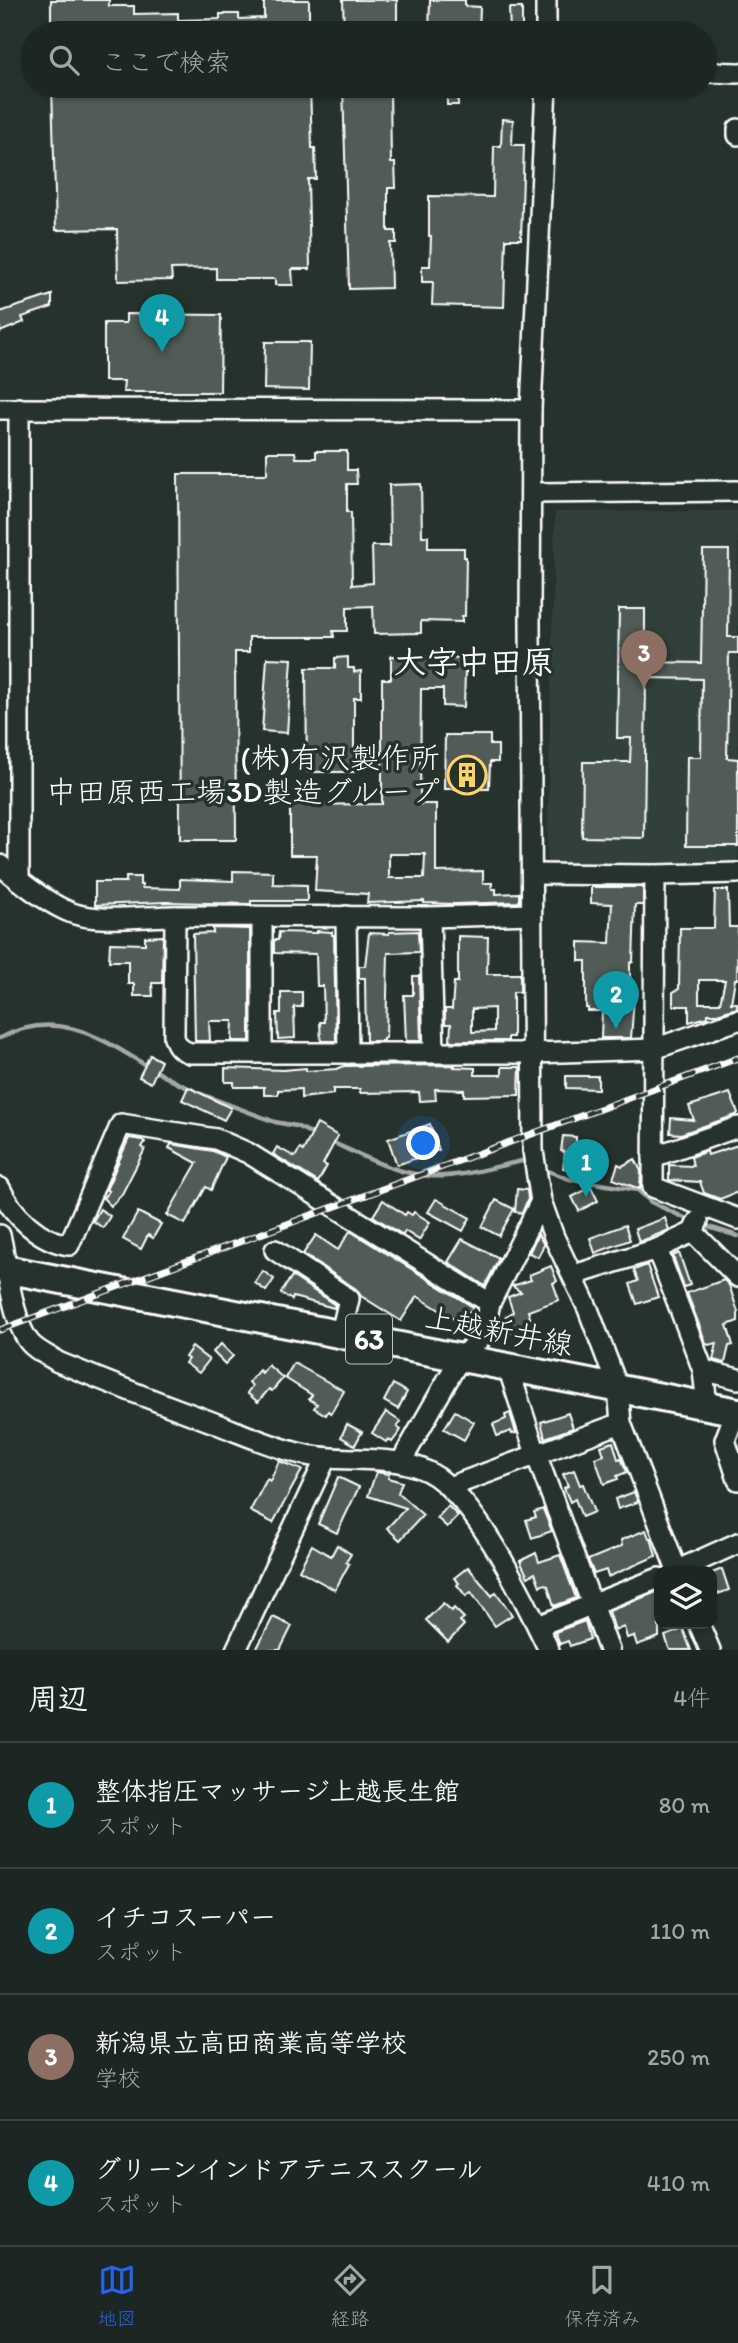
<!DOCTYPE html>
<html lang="ja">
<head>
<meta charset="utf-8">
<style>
  :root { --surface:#1c2622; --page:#252e2a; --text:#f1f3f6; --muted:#a0a5a5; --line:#3a4340; --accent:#2563eb }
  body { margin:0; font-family:Itim,"Klee One",sans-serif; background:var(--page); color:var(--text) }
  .controls { position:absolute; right:21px; bottom:21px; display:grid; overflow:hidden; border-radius:14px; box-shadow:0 2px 5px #0004 }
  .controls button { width:63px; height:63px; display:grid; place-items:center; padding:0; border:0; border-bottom:2px solid var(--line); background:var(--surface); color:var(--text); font:35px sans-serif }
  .you { position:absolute; left:424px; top:1144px; width:24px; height:24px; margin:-18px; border:5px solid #fff; border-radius:50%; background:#1a73e8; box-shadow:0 0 0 10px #1a73e833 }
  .badge { display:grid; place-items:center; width:46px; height:46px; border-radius:50%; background:var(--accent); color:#fff; font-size:23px; font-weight:700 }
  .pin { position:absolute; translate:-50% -58px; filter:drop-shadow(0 2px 4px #0008) }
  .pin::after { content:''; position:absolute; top:37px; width:24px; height:21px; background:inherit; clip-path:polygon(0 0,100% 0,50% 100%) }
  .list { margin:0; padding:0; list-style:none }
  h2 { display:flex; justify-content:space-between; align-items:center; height:91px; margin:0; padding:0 28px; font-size:30px }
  h2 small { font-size:23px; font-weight:400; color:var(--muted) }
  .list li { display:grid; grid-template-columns:46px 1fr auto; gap:21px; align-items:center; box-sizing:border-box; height:126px; padding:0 28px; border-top:2px solid var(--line) }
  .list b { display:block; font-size:26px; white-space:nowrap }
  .list p { margin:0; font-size:23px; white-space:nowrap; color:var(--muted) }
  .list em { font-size:23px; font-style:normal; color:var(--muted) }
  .icon { flex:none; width:38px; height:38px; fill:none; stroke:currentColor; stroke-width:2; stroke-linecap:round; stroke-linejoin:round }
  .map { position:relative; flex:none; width:738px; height:1650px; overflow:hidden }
  .search { position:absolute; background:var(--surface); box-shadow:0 2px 5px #0004; left:21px; right:21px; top:21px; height:77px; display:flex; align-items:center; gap:18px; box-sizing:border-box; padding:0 24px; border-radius:38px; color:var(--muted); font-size:26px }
  .sheet { height:595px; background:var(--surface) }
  nav { display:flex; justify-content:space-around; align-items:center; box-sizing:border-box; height:98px; border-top:2px solid var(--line); background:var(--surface); font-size:19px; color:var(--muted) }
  nav a { display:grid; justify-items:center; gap:4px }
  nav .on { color:var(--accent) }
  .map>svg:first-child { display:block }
  .built { fill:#333f3a }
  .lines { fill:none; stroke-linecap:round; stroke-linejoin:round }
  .stream { stroke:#a4a9a7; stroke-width:4.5 }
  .building { fill:#515c57; stroke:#fff; stroke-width:2; fill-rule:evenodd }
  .minor-casing { stroke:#fff; stroke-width:24 }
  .major-casing { stroke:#fff; stroke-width:32 }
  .minor { stroke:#26332d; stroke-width:19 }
  .major { stroke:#26332d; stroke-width:26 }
  .rail-casing { stroke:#fff; stroke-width:7 }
  .rail { stroke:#26332d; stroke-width:4.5; stroke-dasharray:13; stroke-linecap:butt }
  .labels { text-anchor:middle; stroke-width:7; stroke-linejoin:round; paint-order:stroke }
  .shield { fill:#26332d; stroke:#bec2c0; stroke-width:2 }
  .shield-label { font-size:28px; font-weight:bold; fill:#fff }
  .poi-label { font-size:30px; fill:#fff; stroke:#26332d; text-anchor:end }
  .street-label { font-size:30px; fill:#fff; stroke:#26332d }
  .neighbourhood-label { font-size:32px; font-weight:bold; fill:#fff; stroke:#26332d }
</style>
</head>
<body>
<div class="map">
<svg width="738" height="1650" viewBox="0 0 738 1650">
  <rect width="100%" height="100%" fill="#26332d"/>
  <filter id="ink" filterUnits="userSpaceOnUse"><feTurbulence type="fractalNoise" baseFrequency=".0143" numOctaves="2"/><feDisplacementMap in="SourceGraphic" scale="14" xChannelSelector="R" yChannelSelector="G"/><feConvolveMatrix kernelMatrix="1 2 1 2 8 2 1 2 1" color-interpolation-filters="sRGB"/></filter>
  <g filter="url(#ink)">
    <path class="built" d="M738,511V866L547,865L555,512Z"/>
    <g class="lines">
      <g class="stream">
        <path d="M0,1038C77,998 127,1064 193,1090"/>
        <path d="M201,1094L275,1122L296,1126L317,1136"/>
        <path d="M329,1141C361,1155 395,1174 431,1176C460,1178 493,1167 522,1161L528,1164"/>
        <path d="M543,1169L569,1179L638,1190L651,1202L691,1221"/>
        <path d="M702,1225L738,1236"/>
      </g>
    </g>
    <g class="building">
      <path d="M51,0H109V6H134V14L178,13V20L220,19V14H239V19L264,18V0H309V33H51Z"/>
      <path d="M343,0H397V33H344Z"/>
      <path d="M430,0H465V6L480,7L479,33H429Z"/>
      <path d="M509,8H522V32L510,31Z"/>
      <path d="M52,86H310L312,148H315L316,179H308L310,269H292L293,285H275V279H216V268L171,269L172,280L118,281L117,229L56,230Z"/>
      <path d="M343,86H390L391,163H395L396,188H388V231H396V243H390L391,288L349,289Z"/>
      <path d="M439,86H478V96H458V105H447V96H439Z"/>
      <path d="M502,119L513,120L512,145H524L521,239H506L504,307L432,305L433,282H422V266H430L431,236H429V196L493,197L494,146H501Z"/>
      <path d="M52,295V307L22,317L24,322L0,332V312Z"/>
      <path d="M126,314L221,315L220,392H123L124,381H104V323H126Z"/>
      <path d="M265,342H310L309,390L264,389Z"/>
      <path d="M316,451H347V470H356L357,484H347V512H351L352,585L373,583L372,546H390L389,485L421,484L422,536H428V548H464V557H466L465,616H462V622L421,621V633L374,634L373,606L347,607V631H333L334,637H249V652H235L236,840H180L178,474H267V452H295L296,458H316Z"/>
      <path d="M703,550H729L728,637H738V653H729L727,758L738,759V846H686L687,757H701L702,679L646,678L644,838L582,837L583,762H630L631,738H617L619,609H645V662L701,663Z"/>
      <path d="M391,656L470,658L469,672H465L464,707L443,706V689H421L420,804H436V872L483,871V883H492V889H496V894L519,893V902L455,904L424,903V901L367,903L368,894L315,891L317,855H290V805L382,804V679H391ZM389,854H425L424,878H389Z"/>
      <path d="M348,657V668H354V672L361,671V698H354V772H307L306,668H335V658Z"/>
      <path d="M267,658L292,659L287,733L262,731Z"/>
      <path d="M445,735H490V745H498V762H490L489,789H444Z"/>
      <path d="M233,871L273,872V884L307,885V901H251V904L166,902L95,905V882H126V877H140V885H142V888L180,889V879L233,881Z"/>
      <path d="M591,887H643V905H635L633,962L630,963V998H634L631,1038H601L602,1011H588V1008H586V961H579V942L610,943L612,904L591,903Z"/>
      <path d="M715,890H728L729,927H738L737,979H735L731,1003H737V1008L717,1014H708V1017L689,1022V1006H673V992L679,989L680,928H714ZM699,980H725L720,1003H699Z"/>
      <path d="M213,928L250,929V1041H232L233,1021H209L210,1041H195L193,934L213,933Z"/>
      <path d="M317,931L332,932V935H334L336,1041H321L320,1022H324L323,986H317L316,954L274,953V940H278L279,932L317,933Z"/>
      <path d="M418,931L419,952L388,953L386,1038H383V1041H366L365,978H359V966H365L369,933L389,934V932Z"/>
      <path d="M163,936L162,983H152L153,996H134V984H128V961H109L110,943L145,944V937Z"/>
      <path d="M458,936L488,937L487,974H520V992H513V1037H508V1041H450L451,1024H445V1009H452L454,982H458ZM494,1008V1031L472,1032V1009Z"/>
      <path d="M413,976H419L421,1041H406L404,995H413Z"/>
      <path d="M281,992H302V1007H294L295,1038L278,1039L277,1013H281Z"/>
      <path d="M150,1055L161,1061L151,1083L139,1077Z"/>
      <path d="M455,1065L454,1067L475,1068V1075H502V1067H520L519,1095L464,1096V1090L435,1089L436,1100L420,1101L419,1092L360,1093V1089H333V1094L301,1098V1089L278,1090V1095H264V1087H234V1082H225V1068L283,1070L306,1068V1071L337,1069L344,1066Z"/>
      <path d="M566,1076H598V1089L566,1088Z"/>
      <path d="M188,1087L231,1108L224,1120L182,1100Z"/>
      <path d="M730,1093L738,1113L736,1115L681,1134L670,1133L671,1118L694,1120L689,1106Z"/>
      <path d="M317,1124L338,1136L323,1164L327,1166L318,1182L273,1154L277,1147L295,1157L300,1149L303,1151Z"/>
      <path d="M430,1124L439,1150L397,1165L388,1139Z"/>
      <path d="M563,1136L576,1137V1143L583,1144L581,1170L563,1168L565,1152L561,1151Z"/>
      <path d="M129,1138L142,1140L145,1142L142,1147L145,1149L122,1194L111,1206L103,1198L109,1191L106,1190Z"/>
      <path d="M171,1144L213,1151L226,1157L211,1190L206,1187L185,1224L167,1215L197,1163L169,1148Z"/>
      <path d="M738,1145V1192L720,1199L704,1193L700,1182L669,1180V1165L693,1166L691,1157L707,1151L708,1155Z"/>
      <path d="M635,1159L641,1171L640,1189L613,1179L618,1164L622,1166Z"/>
      <path d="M591,1187L598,1201L579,1211L572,1197Z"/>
      <path d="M517,1189L527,1190L528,1199L522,1213L515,1212Z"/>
      <path d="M436,1199L470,1218L463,1231L428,1212Z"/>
      <path d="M383,1200L405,1215L407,1212L412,1215L414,1212L430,1222L419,1240L405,1231L403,1235L373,1216Z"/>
      <path d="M496,1200L514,1209L499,1236L482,1227Z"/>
      <path d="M100,1209L110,1216L103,1228L93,1221Z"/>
      <path d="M138,1212L161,1224L153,1238L148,1235L141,1249L123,1239Z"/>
      <path d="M665,1218L669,1230L639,1242L635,1229Z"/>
      <path d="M625,1225L630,1240L595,1253L590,1238Z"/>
      <path d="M350,1231L473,1307L462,1324L417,1296L401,1321L361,1296L356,1289L303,1254L316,1235L338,1250Z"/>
      <path d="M538,1234L544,1245L538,1257L529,1253Z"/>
      <path d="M462,1239L499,1258L485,1286L448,1262Z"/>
      <path d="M679,1253L690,1285L684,1287L673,1256Z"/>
      <path d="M647,1265L658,1297L637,1304L630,1284L638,1281L634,1270Z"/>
      <path d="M551,1266L557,1281L553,1283L559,1300L528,1311L533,1327L531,1330L518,1334L517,1331L510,1333L505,1317L513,1312L508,1297L521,1292L512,1286L531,1280L529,1275Z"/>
      <path d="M263,1271L274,1279L266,1291L255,1283Z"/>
      <path d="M292,1276L335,1305L334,1308L293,1297L292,1300L281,1293Z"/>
      <path d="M724,1280L729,1285L738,1312V1321L727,1325L733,1345L729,1346L725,1363L713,1360L717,1343L708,1345L706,1343L687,1293Z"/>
      <path d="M221,1344L233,1356L225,1364L213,1352Z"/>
      <path d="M192,1347L209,1360L199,1373L185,1363L188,1359L185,1357Z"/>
      <path d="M294,1363L344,1391L331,1413L328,1411L326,1415L314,1408L317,1404L309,1399L312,1395L285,1378Z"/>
      <path d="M268,1365L283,1378L272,1391L269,1389L258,1402L247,1393L252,1386L249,1382L259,1370L262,1373Z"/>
      <path d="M393,1384L407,1392L398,1409L384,1401Z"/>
      <path d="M455,1411L474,1422L464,1440L444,1429Z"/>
      <path d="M386,1412L401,1422L397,1427L401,1430L392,1442L388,1439L386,1442L372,1433Z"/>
      <path d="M510,1413L516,1433L512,1434L511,1431L497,1436L493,1424L506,1419L505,1415Z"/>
      <path d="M568,1413L573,1428L545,1438L541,1422Z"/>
      <path d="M347,1424L362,1432L355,1445L341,1437Z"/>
      <path d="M613,1442L618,1459L621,1458L627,1472L617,1476L618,1479L604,1484L595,1458L604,1455L601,1446Z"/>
      <path d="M279,1461L302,1470L273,1523L250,1511L267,1479L270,1481Z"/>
      <path d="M574,1470L580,1485L583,1484L594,1512L582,1517L575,1499L570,1502L564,1488L568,1486L563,1474Z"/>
      <path d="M376,1472L389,1474L388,1478L402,1482L398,1493L423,1515L400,1540L387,1528L406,1508L368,1496Z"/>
      <path d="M338,1477L359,1487L337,1533L318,1524Z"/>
      <path d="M634,1492L638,1502L618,1509L615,1499Z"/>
      <path d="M448,1506L458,1516L447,1527L437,1518Z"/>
      <path d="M543,1509L552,1531L532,1538L526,1520L536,1517L534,1512Z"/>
      <path d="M646,1530L649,1538H651L656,1556L608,1577L606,1570L594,1574L588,1560L622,1546L621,1540Z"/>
      <path d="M312,1545L331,1556L337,1545L351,1554L346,1562L349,1564L335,1590L299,1570Z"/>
      <path d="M536,1553L539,1562L560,1555L576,1598L554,1606L548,1586L545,1584L540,1586L535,1573L528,1577L520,1561Z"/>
      <path d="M468,1567L492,1596L496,1592L512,1615L495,1626L471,1592L466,1596L457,1585L459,1583L454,1578Z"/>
      <path d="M722,1569L729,1590L712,1596V1573Z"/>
      <path d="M659,1591V1637L637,1645L634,1636L627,1638L624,1627L616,1630L614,1627L609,1611Z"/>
      <path d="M443,1603L452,1611L454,1608L464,1618L460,1621L464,1625L448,1642L426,1620Z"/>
      <path d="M273,1617L292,1626L280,1650H256Z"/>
      <path d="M585,1621L590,1639L570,1646L568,1641L560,1644L555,1632Z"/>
      <path d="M683,1629L691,1650H670L665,1636Z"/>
    </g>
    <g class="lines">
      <defs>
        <g id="minor">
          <path d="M546,0V33"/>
          <path d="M705,72L738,73"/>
          <path d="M546,86L531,410L530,623L533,1151L541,1201L554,1237L588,1309L618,1388L621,1423L677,1571"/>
          <path d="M738,129V135"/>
          <path d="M0,409L531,410"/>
          <path d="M532,493L738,491"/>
          <path d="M0,865C18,880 50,905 72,913C99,923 145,916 175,916"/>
          <path d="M532,874L655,875L738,873"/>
          <path d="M655,875L653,1187L738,1219"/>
          <path d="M19,881V408"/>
          <path d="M531,914L430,917L175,916L174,1037C177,1047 181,1050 190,1053H533L654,1049L738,1020"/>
          <path d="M346,916L348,1053"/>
          <path d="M430,917L434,1052"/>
          <path d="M262,1052V917"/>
          <path d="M653,1157L738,1127"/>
          <path d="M0,1188C12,1215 40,1241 69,1245L121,1124L216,1139L248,1153L490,1303"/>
          <path d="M698,1221L693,1232L738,1277"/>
          <path d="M693,1232L657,1249L703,1370L707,1406"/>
          <path d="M0,1235C7,1263 12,1322 30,1343C37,1351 49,1356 58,1362C109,1383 160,1403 212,1422C241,1433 271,1447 302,1454C346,1465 398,1450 437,1477C482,1510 524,1599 549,1650"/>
          <path d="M275,1250L349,1299L341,1333"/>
          <path d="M574,1275L657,1249"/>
          <path d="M508,1367L536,1454L609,1650"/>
          <path d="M703,1370L738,1379"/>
          <path d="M736,1411L725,1440L738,1480"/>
          <path d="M401,1462L460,1358L483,1336L490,1303L541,1201"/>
          <path d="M449,1487L621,1423"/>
          <path d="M676,1571L738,1543"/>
          <path d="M699,1624L710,1650"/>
          <path d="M538,1626L659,1578"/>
          <path d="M236,1650L326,1458"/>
        </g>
        <path id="major" d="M0,1268L738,1412"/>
      </defs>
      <use href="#minor" class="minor-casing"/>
      <use href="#major" class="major-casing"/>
      <use href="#minor" class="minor"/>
      <use href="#major" class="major"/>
      <defs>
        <path id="rail" d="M0,1330L738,1058"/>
      </defs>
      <use href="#rail" class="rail-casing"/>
      <use href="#rail" class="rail"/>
    </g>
  </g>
  <defs>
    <symbol id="building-ring" viewBox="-11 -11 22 22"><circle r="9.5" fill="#26332d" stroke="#ffd166" stroke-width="1.5"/><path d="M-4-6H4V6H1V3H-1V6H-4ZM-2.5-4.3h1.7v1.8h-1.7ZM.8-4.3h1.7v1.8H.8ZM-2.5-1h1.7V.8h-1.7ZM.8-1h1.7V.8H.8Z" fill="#ffd166"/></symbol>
  </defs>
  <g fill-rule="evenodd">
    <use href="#building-ring" x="445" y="753" width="44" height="44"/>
  </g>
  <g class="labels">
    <rect class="shield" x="346" y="1314.5" width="46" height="49" rx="5"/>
    <g class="shield-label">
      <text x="369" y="1349">63</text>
    </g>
    <g class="poi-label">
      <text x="440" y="768">(株)有沢製作所<tspan x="440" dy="34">中田原西工場3D製造グループ</tspan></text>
    </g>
    <g class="street-label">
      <text transform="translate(499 1331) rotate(11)" y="10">上越新井線</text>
    </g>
    <g class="neighbourhood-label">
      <text x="474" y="673">大字中田原</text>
    </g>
  </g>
</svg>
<div class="controls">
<button><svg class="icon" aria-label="layers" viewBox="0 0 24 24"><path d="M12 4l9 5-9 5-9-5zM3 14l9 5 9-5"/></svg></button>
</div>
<div class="you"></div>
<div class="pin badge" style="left:586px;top:1197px;background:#0f9aa8">1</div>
<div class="pin badge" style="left:616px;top:1029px;background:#0f9aa8">2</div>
<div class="pin badge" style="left:644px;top:688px;background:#8d6e63">3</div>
<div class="pin badge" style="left:162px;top:352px;background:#0f9aa8">4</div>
<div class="search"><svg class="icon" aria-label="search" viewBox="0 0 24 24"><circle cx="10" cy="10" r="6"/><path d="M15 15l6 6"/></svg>ここで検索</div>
</div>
<section class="sheet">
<h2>周辺<small>4件</small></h2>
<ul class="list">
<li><span class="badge" style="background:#0f9aa8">1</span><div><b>整体指圧マッサージ上越長生館</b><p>スポット</p></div><em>80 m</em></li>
<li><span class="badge" style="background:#0f9aa8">2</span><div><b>イチコスーパー</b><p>スポット</p></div><em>110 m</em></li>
<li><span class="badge" style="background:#8d6e63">3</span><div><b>新潟県立高田商業高等学校</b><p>学校</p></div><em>250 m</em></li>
<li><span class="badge" style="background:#0f9aa8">4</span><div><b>グリーンインドアテニススクール</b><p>スポット</p></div><em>410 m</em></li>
</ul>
</section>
<nav>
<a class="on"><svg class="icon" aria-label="map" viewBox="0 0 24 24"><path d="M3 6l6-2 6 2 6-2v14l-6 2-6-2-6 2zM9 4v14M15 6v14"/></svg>地図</a>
<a><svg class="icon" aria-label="directions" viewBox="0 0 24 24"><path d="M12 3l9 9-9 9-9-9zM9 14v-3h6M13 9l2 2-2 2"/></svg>経路</a>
<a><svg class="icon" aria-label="saved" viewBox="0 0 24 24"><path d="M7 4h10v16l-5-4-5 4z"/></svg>保存済み</a>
</nav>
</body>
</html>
